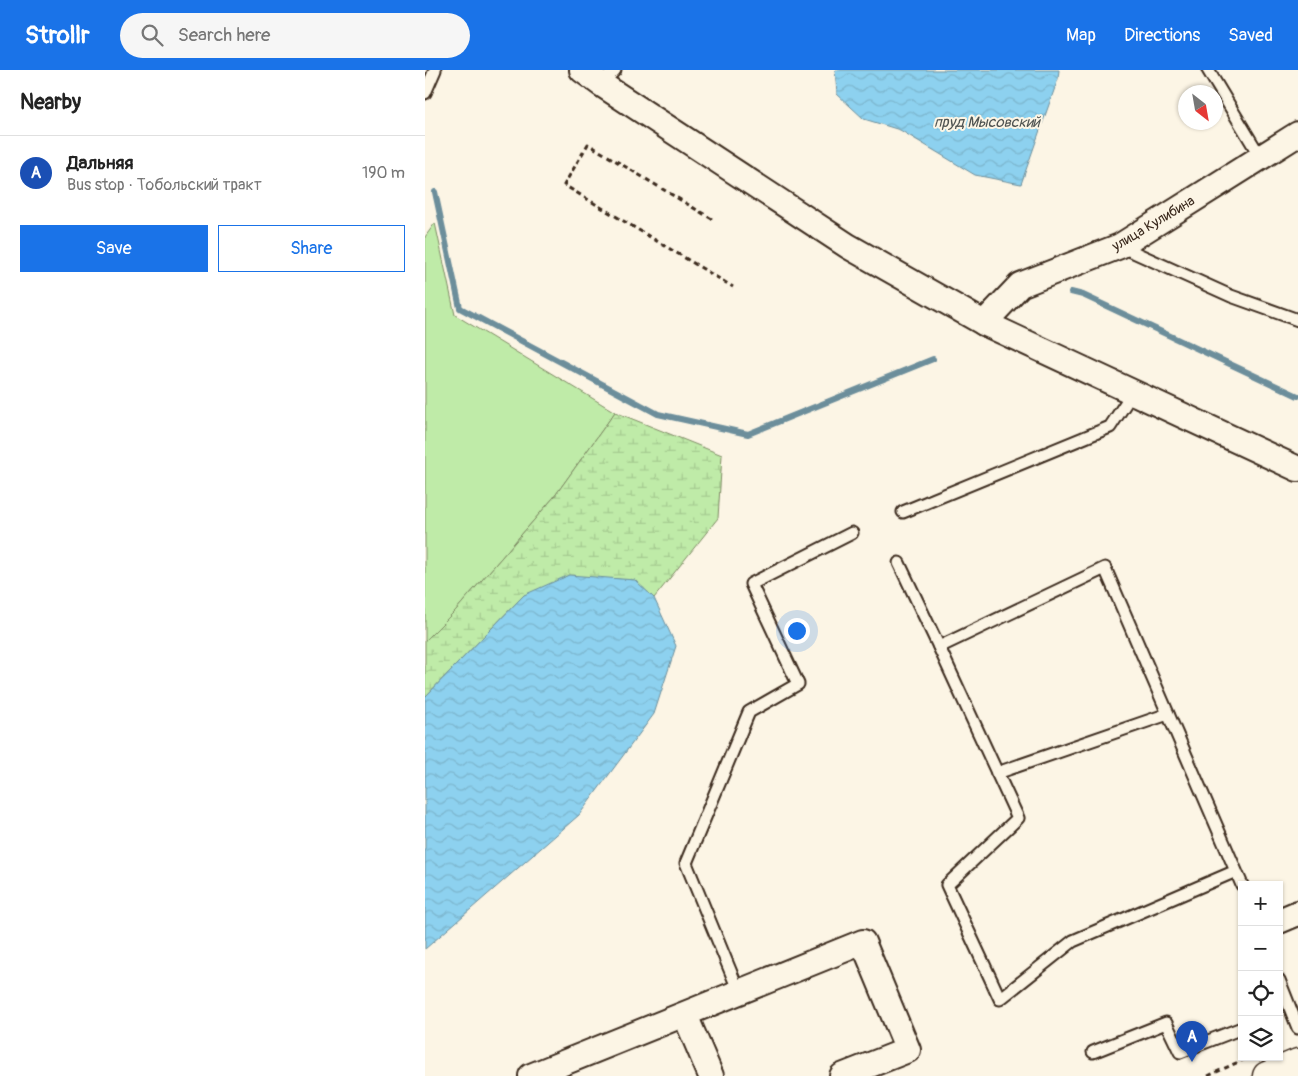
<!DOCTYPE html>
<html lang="en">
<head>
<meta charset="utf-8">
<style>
  :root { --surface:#fff; --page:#f6f6f6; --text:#222; --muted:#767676; --line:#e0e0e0; --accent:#1a73e8 }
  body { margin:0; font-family:Pangolin,sans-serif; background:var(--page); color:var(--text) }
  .controls { position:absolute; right:15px; bottom:15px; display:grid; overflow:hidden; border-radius:0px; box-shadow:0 1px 4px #0004 }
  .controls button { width:45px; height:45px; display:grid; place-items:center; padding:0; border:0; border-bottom:1px solid var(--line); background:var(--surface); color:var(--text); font:25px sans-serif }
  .compass { position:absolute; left:753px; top:15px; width:45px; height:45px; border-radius:50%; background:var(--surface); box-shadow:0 1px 4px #0004; rotate:149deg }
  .you { position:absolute; left:371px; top:560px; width:18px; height:18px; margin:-12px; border:4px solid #fff; border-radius:50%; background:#1a73e8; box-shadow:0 0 0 8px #1a73e833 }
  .badge { display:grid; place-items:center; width:32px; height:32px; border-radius:50%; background:var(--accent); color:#fff; font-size:16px; font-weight:700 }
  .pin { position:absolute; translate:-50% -41px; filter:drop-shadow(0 1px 2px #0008) }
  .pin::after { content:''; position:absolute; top:26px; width:18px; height:15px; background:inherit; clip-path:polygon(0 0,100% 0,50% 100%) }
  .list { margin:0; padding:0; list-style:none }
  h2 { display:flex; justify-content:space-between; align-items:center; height:65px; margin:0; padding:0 20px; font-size:21px }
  h2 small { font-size:16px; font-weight:400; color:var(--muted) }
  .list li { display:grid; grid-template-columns:32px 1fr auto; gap:15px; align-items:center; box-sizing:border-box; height:75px; padding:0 20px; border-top:1px solid var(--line) }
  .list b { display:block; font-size:19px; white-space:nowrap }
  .list p { margin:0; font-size:16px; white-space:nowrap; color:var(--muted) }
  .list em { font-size:16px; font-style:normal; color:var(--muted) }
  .actions { display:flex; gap:10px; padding:15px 20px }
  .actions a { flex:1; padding:11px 0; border:1px solid var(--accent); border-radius:0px; text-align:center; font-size:18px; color:var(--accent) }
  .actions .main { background:var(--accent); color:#fff }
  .icon { flex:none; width:28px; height:28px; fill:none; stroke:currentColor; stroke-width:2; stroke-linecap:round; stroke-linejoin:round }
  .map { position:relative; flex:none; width:873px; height:1006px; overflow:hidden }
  header { display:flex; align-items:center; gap:30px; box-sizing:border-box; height:70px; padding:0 25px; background:var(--accent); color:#fff }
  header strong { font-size:24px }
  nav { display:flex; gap:28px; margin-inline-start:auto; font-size:18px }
  .search { width:350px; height:45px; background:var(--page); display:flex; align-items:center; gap:12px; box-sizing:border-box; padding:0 18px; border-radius:28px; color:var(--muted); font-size:19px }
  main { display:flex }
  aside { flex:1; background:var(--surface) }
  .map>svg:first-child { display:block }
  .grass { fill:#bfeba8; stroke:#7d8a63 }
  .wetland { fill:url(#wetland-marsh); stroke:#7d8a63 }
  .water { fill:url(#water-waves); stroke:#6c8e9b }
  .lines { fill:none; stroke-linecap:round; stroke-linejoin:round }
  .stream { stroke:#6c8e9b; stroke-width:6 }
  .service-casing { stroke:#3b2a1e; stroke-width:15 }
  .minor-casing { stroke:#3b2a1e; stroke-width:28 }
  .primary-casing { stroke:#3b2a1e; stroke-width:31 }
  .path { stroke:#3b2a1e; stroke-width:3; stroke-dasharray:5 4; stroke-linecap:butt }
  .service { stroke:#fcf5e5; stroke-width:11 }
  .minor { stroke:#fcf5e5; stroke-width:24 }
  .primary { stroke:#fcf5e5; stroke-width:28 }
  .labels { text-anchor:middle; stroke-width:4; stroke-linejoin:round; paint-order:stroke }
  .street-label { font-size:14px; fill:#3b2a1e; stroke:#fcf5e5 }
  .water-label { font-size:15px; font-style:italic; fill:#505452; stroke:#fcf5e5 }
</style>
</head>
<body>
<header>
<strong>Strollr</strong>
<div class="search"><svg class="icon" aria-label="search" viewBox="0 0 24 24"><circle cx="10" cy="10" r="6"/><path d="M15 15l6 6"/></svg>Search here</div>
<nav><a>Map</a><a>Directions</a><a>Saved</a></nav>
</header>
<main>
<aside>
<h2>Nearby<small></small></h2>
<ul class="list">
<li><span class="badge" style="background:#1a4fb4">A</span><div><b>Дальняя</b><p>Bus stop · Тобольский тракт</p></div><em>190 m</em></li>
</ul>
<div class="actions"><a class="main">Save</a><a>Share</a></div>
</aside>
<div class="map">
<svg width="873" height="1006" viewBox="0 0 873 1006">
  <defs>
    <pattern id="wetland-marsh" width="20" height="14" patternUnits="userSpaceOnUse" patternTransform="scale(1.25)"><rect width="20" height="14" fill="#bfeba8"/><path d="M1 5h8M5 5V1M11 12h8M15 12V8" fill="none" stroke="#a5ca90"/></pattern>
    <pattern id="water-waves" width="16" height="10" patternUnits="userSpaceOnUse" patternTransform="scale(1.25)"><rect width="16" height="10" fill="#8dd1ef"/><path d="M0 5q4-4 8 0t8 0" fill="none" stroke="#7bb4cc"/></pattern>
  </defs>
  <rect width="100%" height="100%" fill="#fcf5e5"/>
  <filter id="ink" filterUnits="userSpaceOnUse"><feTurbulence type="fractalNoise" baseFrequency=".02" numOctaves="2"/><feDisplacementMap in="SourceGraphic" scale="10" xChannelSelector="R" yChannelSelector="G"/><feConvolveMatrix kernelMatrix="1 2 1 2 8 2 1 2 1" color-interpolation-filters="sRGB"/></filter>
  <g filter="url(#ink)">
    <path class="grass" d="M10,153L30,245L190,342L129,427L31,540L0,571V167Z"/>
    <path class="wetland" d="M190,342L297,385L293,448L229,528L209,510L183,509L99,525L0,627V571L31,540L129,427Z"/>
    <g class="water">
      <path d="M410,0H634L633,9L596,114L550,105L475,60L439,49L412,24Z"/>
      <path d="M144,505L210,510L229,528L251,576L229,644L154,745L0,879V627L99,525Z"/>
    </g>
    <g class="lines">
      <g class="stream">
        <path d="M10,122L35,238L233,344L323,364L508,289"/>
        <path d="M646,222L658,225L873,326"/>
      </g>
      <defs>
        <g id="service">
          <path d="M783,0L836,88"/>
          <path d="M176,14L190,0"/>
          <path d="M0,23L10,0"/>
          <path d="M695,176L806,226L873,250"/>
          <path d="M478,442L685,357L708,322"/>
          <path d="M474,493L514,577"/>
          <path d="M572,703L743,644"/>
          <path d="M811,801L648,871L575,929L522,815L593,748L514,577L680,498L811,801L817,815"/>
          <path d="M854,910L873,958"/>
          <path d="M314,922L261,793L324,642L373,614L326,514L427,463"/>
          <path d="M668,982L741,953L755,982L817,958"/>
        </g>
        <g id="minor">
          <path d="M157,0L176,14L423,176L559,253L873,399"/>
          <path d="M559,253L595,215L695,176L873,64"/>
          <path d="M854,851L873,843"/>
          <path d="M260,945L286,1006"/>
          <path d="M106,1006L438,872L483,980L417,1006"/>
        </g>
        <path id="primary" d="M842,1006L873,993"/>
      </defs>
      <use href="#service" class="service-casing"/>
      <use href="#minor" class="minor-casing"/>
      <use href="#primary" class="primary-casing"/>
      <g class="path">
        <path d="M287,149L163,74L139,115L308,217"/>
        <path d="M783,1006L824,987"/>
      </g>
      <use href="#service" class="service"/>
      <use href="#minor" class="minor"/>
      <use href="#primary" class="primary"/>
    </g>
  </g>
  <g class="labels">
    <g class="street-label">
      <text transform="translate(728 153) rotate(-31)" y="5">улица Кулибина</text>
    </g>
    <g class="water-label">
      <text x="562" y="57">пруд Мысовский</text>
    </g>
  </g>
</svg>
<div class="controls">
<button>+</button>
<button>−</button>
<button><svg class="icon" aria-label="locate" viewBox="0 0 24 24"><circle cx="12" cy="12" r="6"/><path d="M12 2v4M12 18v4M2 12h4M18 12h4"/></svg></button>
<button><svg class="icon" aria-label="layers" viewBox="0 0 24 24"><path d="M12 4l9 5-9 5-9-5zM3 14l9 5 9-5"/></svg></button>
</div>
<svg class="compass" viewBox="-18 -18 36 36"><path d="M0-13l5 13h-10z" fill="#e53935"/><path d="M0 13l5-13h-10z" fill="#767676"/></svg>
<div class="you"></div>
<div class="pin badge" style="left:767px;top:992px;background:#1a4fb4">A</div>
</div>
</main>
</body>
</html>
